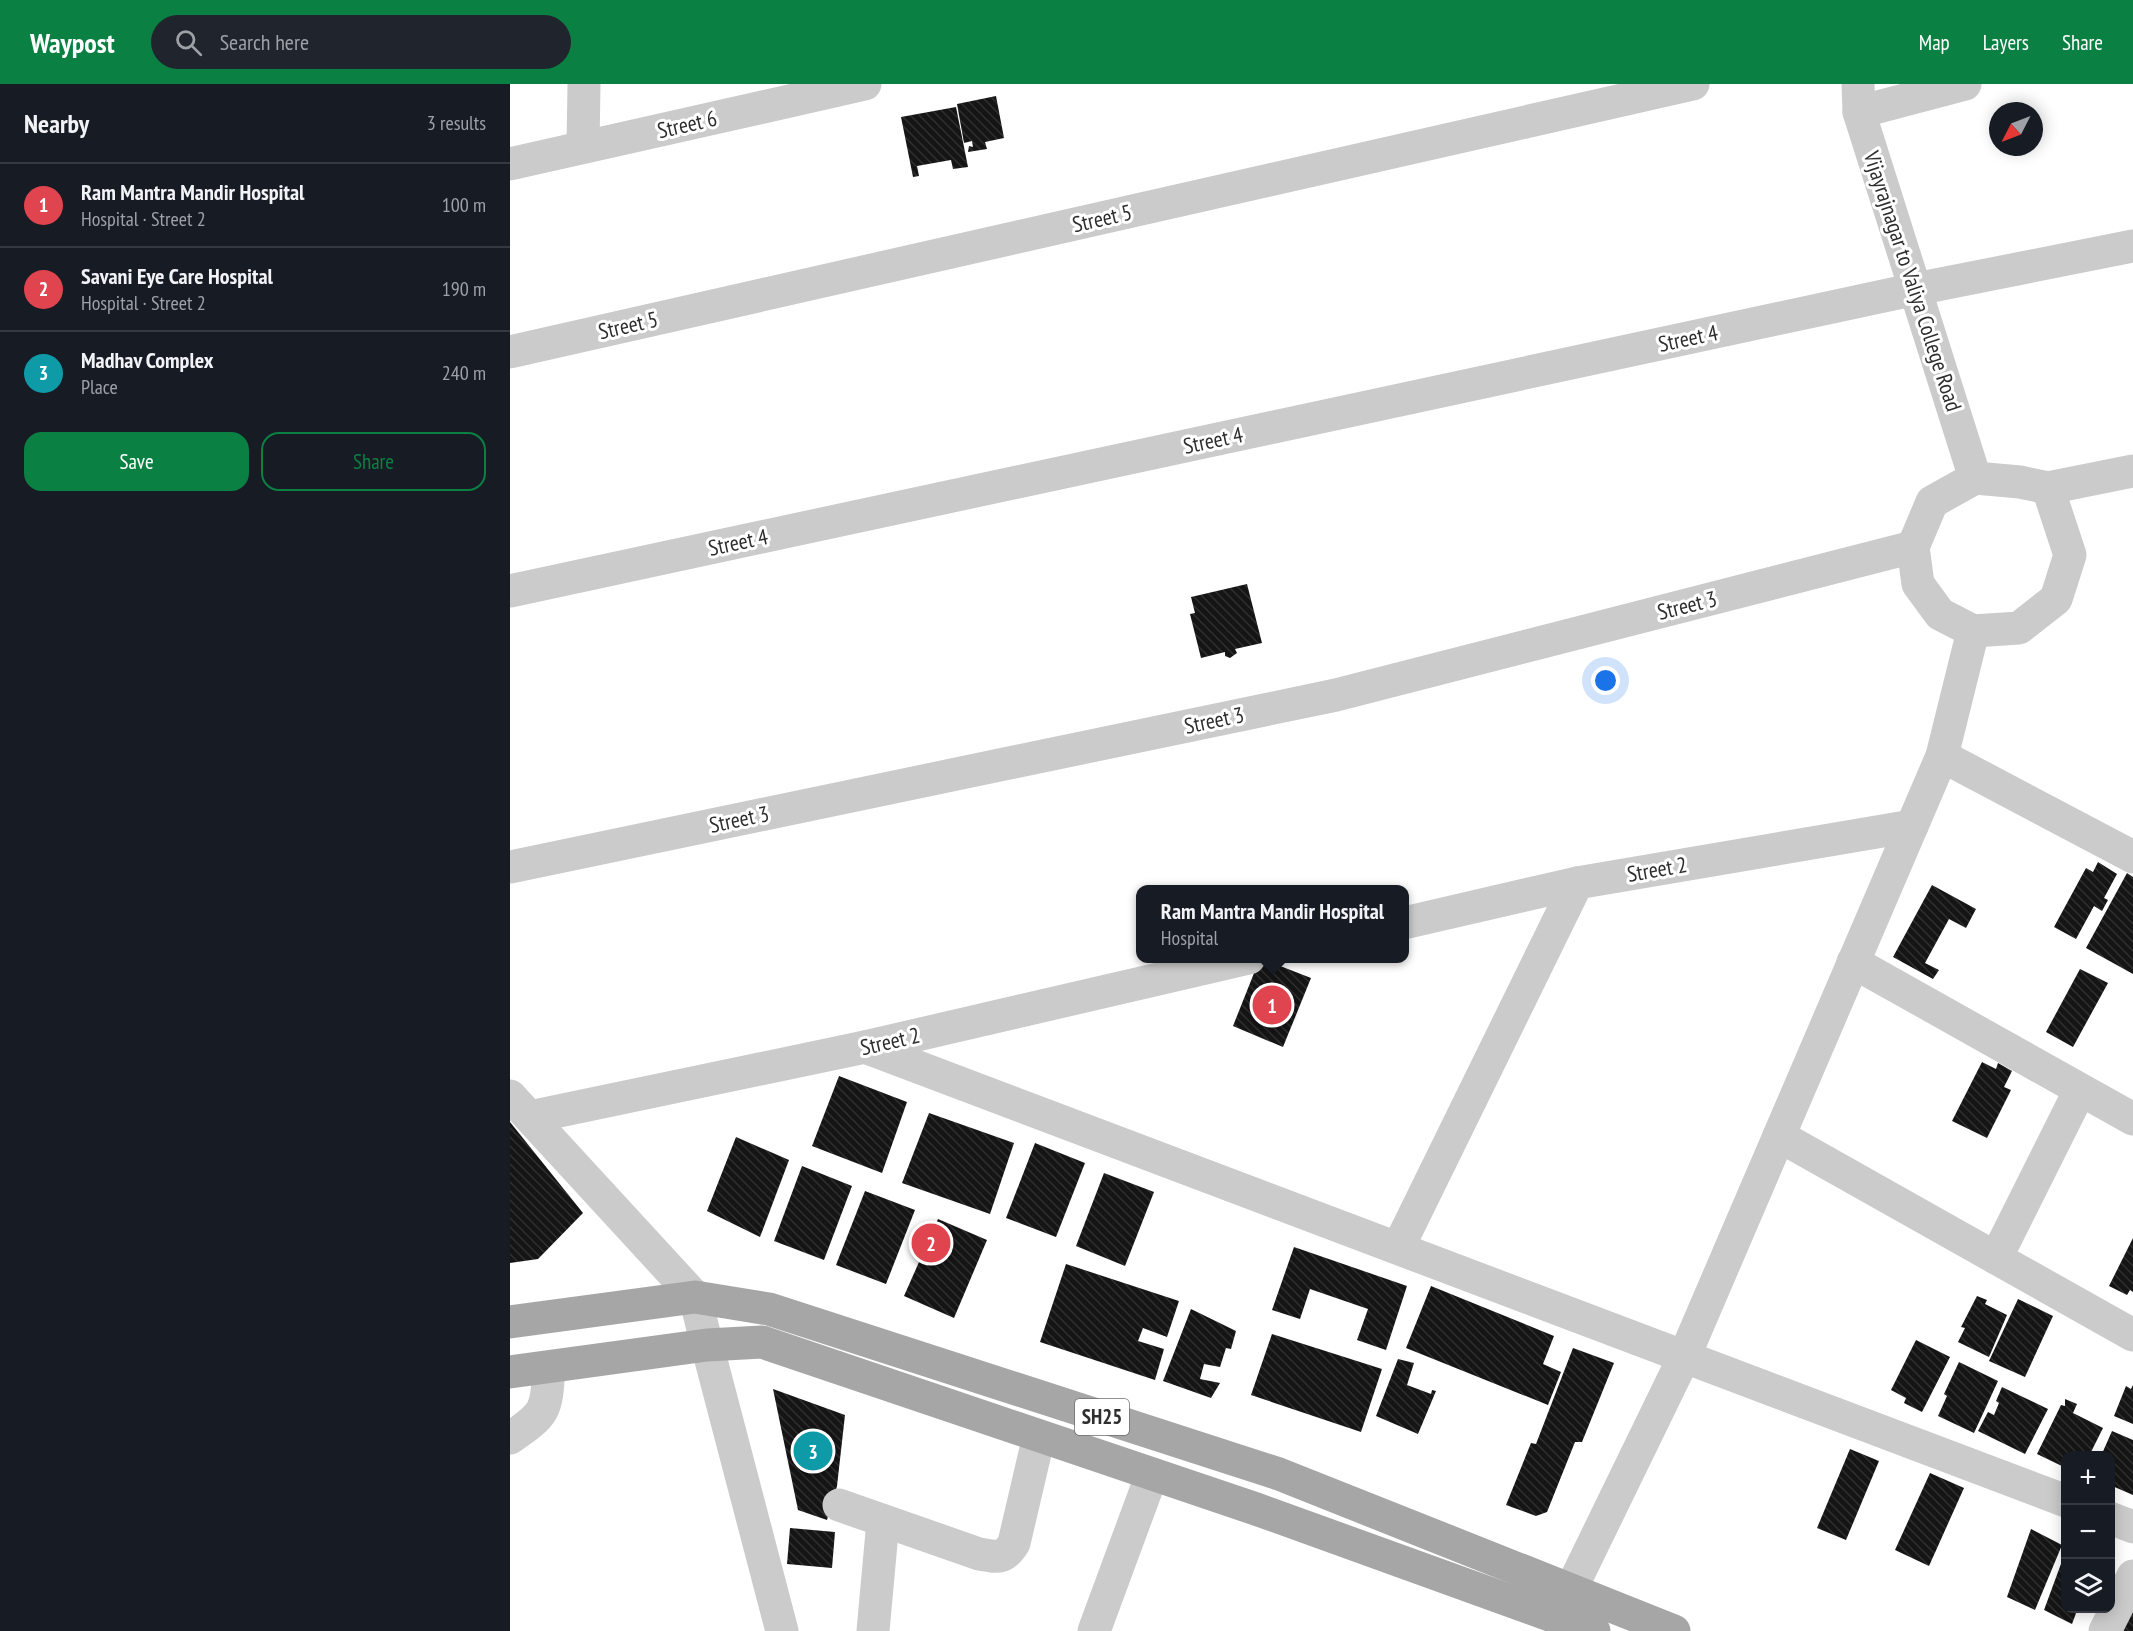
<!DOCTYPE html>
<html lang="en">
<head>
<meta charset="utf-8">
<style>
  :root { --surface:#171b24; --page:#20242c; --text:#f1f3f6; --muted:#9ea1a6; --line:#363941; --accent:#0b8043 }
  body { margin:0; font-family:"PT Sans Narrow",sans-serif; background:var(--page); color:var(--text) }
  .controls { position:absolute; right:18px; bottom:18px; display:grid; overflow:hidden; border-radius:12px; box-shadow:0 3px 15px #0003 }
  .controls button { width:54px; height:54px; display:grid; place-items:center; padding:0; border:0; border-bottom:2px solid var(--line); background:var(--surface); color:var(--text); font:30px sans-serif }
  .compass { position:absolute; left:1479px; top:18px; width:54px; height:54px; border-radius:50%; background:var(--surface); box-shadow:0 3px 15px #0003; rotate:228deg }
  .you { position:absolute; left:1096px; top:597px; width:21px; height:21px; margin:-15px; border:4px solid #fff; border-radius:50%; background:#1a73e8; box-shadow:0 0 0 9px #1a73e833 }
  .badge { display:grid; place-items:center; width:39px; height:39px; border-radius:50%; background:var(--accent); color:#fff; font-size:20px; font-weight:700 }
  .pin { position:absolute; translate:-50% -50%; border:3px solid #fff; box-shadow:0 2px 6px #0006 }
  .popup { position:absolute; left:626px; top:801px; width:273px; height:78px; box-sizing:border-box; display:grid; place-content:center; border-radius:12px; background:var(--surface); filter:drop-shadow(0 2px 4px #0005); font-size:20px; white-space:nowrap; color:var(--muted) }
  .popup b { font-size:22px; color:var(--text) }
  .popup::after { content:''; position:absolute; left:50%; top:100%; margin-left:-12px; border:12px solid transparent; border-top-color:var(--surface) }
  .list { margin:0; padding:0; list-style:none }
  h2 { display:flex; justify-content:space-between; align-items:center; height:78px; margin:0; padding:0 24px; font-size:26px }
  h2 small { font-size:20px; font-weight:400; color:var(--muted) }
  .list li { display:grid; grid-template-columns:39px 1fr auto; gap:18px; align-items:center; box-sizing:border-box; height:84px; padding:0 24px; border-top:2px solid var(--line) }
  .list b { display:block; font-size:22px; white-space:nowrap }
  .list p { margin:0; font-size:20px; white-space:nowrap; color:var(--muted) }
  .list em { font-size:20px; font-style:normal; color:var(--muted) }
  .actions { display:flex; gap:12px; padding:18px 24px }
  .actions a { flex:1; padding:14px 0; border:2px solid var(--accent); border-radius:18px; text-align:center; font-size:21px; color:var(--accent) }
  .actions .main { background:var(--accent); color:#fff }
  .icon { flex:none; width:33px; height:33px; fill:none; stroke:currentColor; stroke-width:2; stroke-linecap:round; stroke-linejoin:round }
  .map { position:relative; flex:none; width:1623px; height:1547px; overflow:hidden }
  header { display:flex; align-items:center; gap:36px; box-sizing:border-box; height:84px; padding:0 30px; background:var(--accent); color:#fff }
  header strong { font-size:28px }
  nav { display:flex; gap:33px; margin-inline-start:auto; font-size:21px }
  .search { width:420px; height:54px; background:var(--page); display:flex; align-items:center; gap:15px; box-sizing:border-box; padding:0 21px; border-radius:33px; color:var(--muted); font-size:22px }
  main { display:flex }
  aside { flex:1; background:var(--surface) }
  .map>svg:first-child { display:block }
  .building { fill:url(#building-back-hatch) }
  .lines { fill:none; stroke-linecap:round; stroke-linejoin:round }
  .minor { stroke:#cbcbcb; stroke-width:33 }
  .major { stroke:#a6a6a6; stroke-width:33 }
  .labels { text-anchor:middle; stroke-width:6; stroke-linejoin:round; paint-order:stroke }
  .shield { fill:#fff; stroke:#6d6d6d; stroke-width:1.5 }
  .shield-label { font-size:21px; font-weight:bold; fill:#2e2e2e }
  .street-label { font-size:22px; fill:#2e2e2e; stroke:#fff }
</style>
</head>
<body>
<header>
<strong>Waypost</strong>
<div class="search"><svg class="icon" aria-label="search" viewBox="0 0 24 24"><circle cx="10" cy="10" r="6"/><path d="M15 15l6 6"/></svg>Search here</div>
<nav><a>Map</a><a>Layers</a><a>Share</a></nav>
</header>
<main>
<aside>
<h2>Nearby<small>3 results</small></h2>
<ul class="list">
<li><span class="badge" style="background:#e0444e">1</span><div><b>Ram Mantra Mandir Hospital</b><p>Hospital · Street 2</p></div><em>100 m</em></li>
<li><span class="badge" style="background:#e0444e">2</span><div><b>Savani Eye Care Hospital</b><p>Hospital · Street 2</p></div><em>190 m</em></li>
<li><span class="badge" style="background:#0f9aa8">3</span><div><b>Madhav Complex</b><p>Place</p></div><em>240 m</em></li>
</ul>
<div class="actions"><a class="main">Save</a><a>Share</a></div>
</aside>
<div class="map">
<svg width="1623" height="1547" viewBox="0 0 1623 1547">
  <defs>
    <pattern id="building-back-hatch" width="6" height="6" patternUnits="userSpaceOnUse" patternTransform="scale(1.5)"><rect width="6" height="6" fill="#151515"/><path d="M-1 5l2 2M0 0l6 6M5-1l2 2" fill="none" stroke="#2f2f2f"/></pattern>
  </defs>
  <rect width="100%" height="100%" fill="#fff"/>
  <g class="building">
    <path d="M486,12L494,54L475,58L477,65L458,68L459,62L463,63L462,57L454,59L447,20Z"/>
    <path d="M446,23L458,83L443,85L441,76L407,82L409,92L403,93L391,33Z"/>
    <path d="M737,500L752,559L725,565L727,569L720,574L715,572V568L691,574L680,530L685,529L681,513Z"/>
    <path d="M1588,778L1607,790L1594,814L1598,816L1592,827L1584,822L1566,855L1544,843L1576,784L1583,788Z"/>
    <path d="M1617,789L1623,793V890L1576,864Z"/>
    <path d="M1422,801L1466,825L1456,844L1439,835L1415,879L1429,886L1423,895L1383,873Z"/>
    <path d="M750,874L801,894L773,963L723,942Z"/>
    <path d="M1570,885L1598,899L1563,963L1536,948Z"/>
    <path d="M1472,978L1486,985L1488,979L1502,987L1494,1003L1501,1006L1477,1054L1442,1037Z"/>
    <path d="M329,992L397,1018L372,1089L302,1062Z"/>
    <path d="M419,1029L504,1059L480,1130L392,1099Z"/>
    <path d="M0,1038L73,1129L28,1175L0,1179Z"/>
    <path d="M226,1053L279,1076L250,1153L197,1127Z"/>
    <path d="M525,1059L575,1079L546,1153L496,1134Z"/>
    <path d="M292,1082L342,1102L314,1176L264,1157Z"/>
    <path d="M594,1089L644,1108L615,1182L566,1162Z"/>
    <path d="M355,1107L405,1126L376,1200L326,1181Z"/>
    <path d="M428,1135L477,1156L444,1234L394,1212Z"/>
    <path d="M1623,1154V1208L1620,1206L1617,1211L1599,1202Z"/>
    <path d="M784,1163L897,1202L876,1266L847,1256L858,1225L800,1205L790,1235L762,1226Z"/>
    <path d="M556,1180L669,1217L657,1253L633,1244L628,1257L654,1265L645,1296L530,1258Z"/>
    <path d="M921,1202L1044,1252L1033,1280L1051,1288L1038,1321L896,1264Z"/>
    <path d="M1467,1212L1477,1216L1475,1220L1497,1231L1479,1273L1448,1258L1455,1244L1451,1243Z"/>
    <path d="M1508,1215L1543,1232L1515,1293L1479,1277Z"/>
    <path d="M681,1225L726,1247L721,1265L716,1264L710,1283L694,1280L690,1295L710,1299L701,1314L653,1297Z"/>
    <path d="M762,1250L872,1285L851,1348L741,1311Z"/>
    <path d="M1406,1256L1440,1273L1412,1328L1394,1319L1396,1314L1381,1306Z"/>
    <path d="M1063,1264L1104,1279L1072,1358H1065L1037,1428L1026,1432L996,1421L1021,1359L1026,1360Z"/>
    <path d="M888,1275L904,1279L897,1301L921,1310L922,1306L926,1307L908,1350L866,1332Z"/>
    <path d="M1449,1278L1488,1297L1464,1349L1428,1332L1437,1312L1434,1310Z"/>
    <path d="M1623,1301V1340L1604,1332L1616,1302L1621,1305Z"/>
    <path d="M1492,1303L1538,1325L1515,1370L1468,1347L1478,1328L1484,1331L1489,1319L1486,1317Z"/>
    <path d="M263,1305L335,1331L327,1402L317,1436L288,1426Z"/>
    <path d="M1555,1315L1567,1320L1563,1329L1593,1344L1579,1372H1556V1384L1527,1370L1551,1321L1555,1322Z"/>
    <path d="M1602,1347L1623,1356V1411L1600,1401V1372H1591Z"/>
    <path d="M1340,1365L1369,1377L1336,1456L1307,1444Z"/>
    <path d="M1420,1389L1454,1404L1419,1482L1385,1466Z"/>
    <path d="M280,1444L325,1448L322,1484L277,1480Z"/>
    <path d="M1521,1445L1552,1461L1525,1526L1497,1513Z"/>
    <path d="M1555,1469L1556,1524H1568L1562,1540L1534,1526Z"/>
    <path d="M1623,1525V1547H1613Z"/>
  </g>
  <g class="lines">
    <g class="minor">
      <path d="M1348,0L1349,28L1465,394"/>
      <path d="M1349,28L1455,0"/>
      <path d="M73,63L74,0"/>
      <path d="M0,80L355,0"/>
      <path d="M0,268L1183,0"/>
      <path d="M1465,394L1510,398L1538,404L1560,471L1546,515L1509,544L1463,547L1430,530L1408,500L1403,463L1422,418Z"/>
      <path d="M1538,404L1623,387"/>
      <path d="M0,507L1406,205L1623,162"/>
      <path d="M1432,672L1623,773"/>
      <path d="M0,783L826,611L1403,463"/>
      <path d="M894,839L1067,799L1402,742"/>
      <path d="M1343,878L1623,1035"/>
      <path d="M355,963L1556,1417"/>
      <path d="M0,1012L185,1213L197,1261L272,1547"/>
      <path d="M20,1033L355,963L739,874"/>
      <path d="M1269,1052L1623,1251"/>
      <path d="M888,1164L1067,799"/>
      <path d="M1486,1174L1570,1006"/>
      <path d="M0,1354C37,1329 36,1327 39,1283"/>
      <path d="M329,1421L469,1470C487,1473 494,1476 504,1459L529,1352"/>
      <path d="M1600,1434L1623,1443"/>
      <path d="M1048,1532L1175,1271L1432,672L1463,547"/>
      <path d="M363,1547L373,1437"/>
      <path d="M584,1547L642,1390"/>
      <path d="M1595,1547L1623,1492"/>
    </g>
    <g class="major">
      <path d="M0,1238L185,1213L259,1225L769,1390L1164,1547"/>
      <path d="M0,1288L197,1261L252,1258L746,1425L1084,1547"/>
    </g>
  </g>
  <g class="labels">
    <rect class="shield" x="565" y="1315" width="54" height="36" rx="4.5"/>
    <g class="shield-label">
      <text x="592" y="1340">SH25</text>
    </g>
    <g class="street-label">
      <text transform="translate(177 40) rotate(-13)" y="8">Street 6</text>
      <text transform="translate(592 134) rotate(-13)" y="8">Street 5</text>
      <text transform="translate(1403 197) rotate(72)" y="8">Vijayrajnagar to Valiya College Road</text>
      <text transform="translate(118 241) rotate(-13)" y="8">Street 5</text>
      <text transform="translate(1178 254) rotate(-12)" y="8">Street 4</text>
      <text transform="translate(703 356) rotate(-12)" y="8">Street 4</text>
      <text transform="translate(228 458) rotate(-12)" y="8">Street 4</text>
      <text transform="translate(1177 521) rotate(-14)" y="8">Street 3</text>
      <text transform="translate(704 636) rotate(-12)" y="8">Street 3</text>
      <text transform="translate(229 735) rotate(-12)" y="8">Street 3</text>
      <text transform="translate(1147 785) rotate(-10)" y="8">Street 2</text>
      <text transform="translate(380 957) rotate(-13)" y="8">Street 2</text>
    </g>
  </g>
</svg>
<div class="controls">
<button>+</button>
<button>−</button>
<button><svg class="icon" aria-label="layers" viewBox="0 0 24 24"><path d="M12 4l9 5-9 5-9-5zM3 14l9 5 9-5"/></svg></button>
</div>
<svg class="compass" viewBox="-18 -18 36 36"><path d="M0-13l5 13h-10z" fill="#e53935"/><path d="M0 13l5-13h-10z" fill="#9ea1a6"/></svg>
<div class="you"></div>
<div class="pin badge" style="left:762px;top:921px;background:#e0444e">1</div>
<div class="popup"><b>Ram Mantra Mandir Hospital</b>Hospital</div>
<div class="pin badge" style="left:421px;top:1159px;background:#e0444e">2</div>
<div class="pin badge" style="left:303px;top:1367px;background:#0f9aa8">3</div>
</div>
</main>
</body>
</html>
